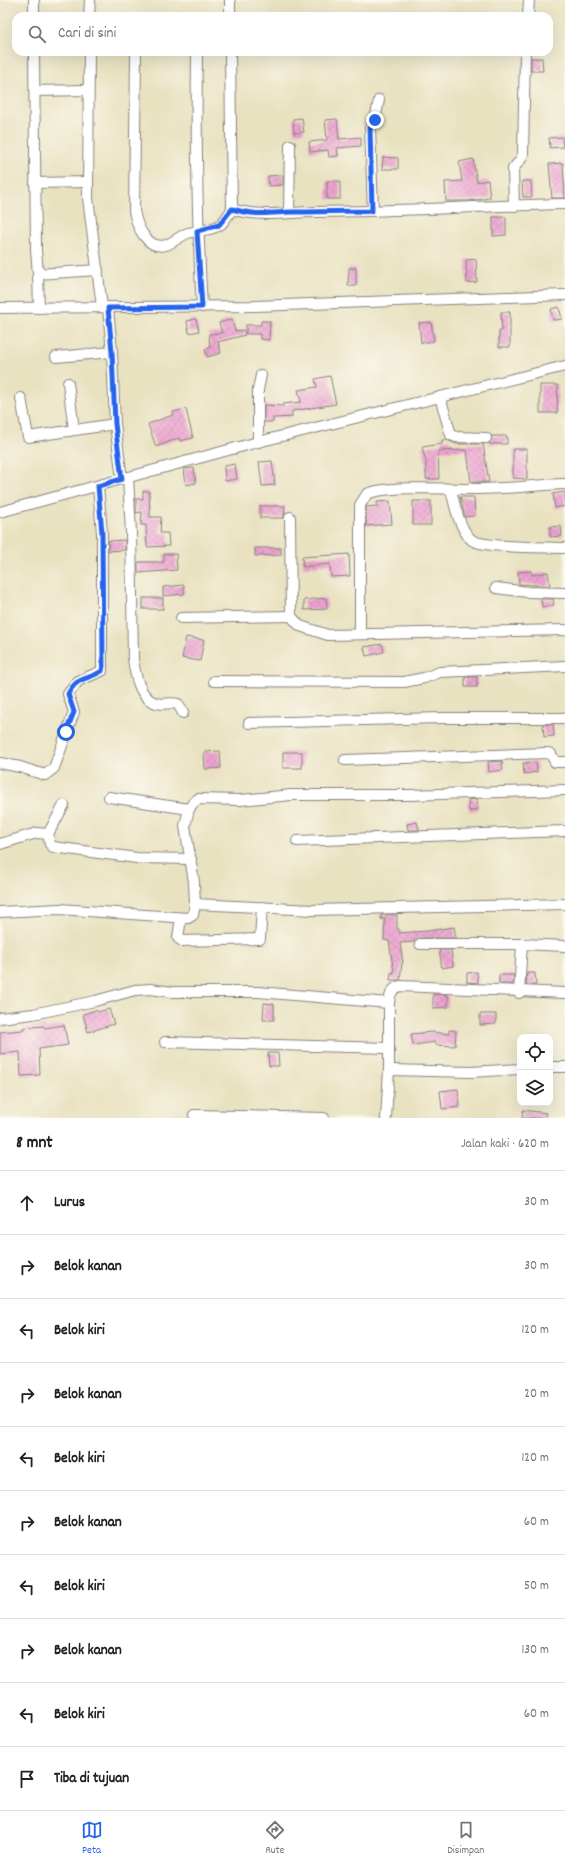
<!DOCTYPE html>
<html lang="id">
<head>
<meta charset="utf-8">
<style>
  :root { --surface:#fff; --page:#f2f2f2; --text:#202124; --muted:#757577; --line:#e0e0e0; --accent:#2563eb }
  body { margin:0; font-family:Dekko,sans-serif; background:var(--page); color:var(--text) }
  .controls { position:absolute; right:12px; bottom:12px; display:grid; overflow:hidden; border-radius:8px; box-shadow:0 4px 16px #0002 }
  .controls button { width:36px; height:36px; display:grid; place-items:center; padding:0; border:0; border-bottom:1px solid var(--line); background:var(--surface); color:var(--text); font:20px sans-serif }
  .stop { position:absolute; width:12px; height:12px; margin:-9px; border:3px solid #2563eb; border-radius:50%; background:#fff }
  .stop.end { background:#2563eb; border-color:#fff; box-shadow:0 1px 4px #0008 }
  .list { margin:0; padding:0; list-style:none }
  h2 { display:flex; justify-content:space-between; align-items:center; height:52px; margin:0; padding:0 16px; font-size:17px }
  h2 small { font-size:13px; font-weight:400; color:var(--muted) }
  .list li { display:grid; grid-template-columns:26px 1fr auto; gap:12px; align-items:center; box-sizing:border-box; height:64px; padding:0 16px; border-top:1px solid var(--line) }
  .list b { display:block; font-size:15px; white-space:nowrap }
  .list em { font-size:13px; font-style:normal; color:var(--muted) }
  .icon { flex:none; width:22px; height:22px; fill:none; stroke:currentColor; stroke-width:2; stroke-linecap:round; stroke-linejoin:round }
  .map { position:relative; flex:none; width:565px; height:1118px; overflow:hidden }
  .search { position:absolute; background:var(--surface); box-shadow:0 4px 16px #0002; left:12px; right:12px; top:12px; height:44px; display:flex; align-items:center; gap:10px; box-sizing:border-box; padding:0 14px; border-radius:12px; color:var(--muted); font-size:15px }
  .sheet { height:692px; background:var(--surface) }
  nav { display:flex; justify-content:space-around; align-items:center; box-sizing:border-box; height:56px; border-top:1px solid var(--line); background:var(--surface); font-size:11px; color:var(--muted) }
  nav a { display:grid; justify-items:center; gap:2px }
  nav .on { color:var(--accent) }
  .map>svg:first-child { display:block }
  .building { fill:url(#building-cross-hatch) }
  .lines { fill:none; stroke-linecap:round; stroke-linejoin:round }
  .minor-casing { stroke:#86827e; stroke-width:12 }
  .minor { stroke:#fff; stroke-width:10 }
  .route { stroke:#2563eb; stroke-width:5 }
</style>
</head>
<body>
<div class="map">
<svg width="565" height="1118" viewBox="0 0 565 1118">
  <defs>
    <pattern id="building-cross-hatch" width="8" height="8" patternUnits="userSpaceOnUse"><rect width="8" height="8" fill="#eda3d0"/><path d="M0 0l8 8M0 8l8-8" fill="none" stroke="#cb8cb4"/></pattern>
  </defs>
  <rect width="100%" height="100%" fill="#fbf7ec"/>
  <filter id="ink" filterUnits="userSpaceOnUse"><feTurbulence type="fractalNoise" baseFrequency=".025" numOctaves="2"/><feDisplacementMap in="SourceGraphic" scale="8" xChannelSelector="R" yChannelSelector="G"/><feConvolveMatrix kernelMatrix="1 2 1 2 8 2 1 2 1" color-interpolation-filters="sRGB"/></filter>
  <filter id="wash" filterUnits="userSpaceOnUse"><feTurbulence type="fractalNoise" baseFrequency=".012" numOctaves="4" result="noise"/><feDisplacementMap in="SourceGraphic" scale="16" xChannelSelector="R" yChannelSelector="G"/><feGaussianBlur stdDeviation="0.9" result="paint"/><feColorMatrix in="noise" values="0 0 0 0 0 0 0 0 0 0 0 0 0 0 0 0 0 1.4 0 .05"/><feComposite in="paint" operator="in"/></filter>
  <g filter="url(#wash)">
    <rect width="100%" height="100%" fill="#e9e2c1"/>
    <g id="blocks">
      <g class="building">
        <path d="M531,58H542L543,71H531Z"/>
        <path d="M302,118L304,132L294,133L293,119Z"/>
        <path d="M337,119L339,139L361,137V146L337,148L338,156L329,157L328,150L310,152L309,142L327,140L325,120Z"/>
        <path d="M562,137L563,147L550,148L549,138Z"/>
        <path d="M383,157L398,158V169H382Z"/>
        <path d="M473,159L477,182L488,180L490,198L469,201H446L445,182L462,181L459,162Z"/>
        <path d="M563,163L565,198H552L549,164Z"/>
        <path d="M283,175V185L269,186L268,176Z"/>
        <rect x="327" y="181" width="13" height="18"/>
        <path d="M522,181H531L532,197H523Z"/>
        <path d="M493,217H506V235L493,236Z"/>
        <path d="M476,259L477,282L467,283L466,260Z"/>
        <path d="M349,268H356V286H348Z"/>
        <path d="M559,307L562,319L553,320L551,309Z"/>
        <path d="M501,312H510V347H499V331H502Z"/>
        <path d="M196,319L199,331L189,333L187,321Z"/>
        <path d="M232,319L235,331L244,330L245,335L218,342L221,353L207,357L205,349L210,348L209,334L222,333L219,323Z"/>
        <path d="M261,321H270L269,340L260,339V334H246V325H261Z"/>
        <path d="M431,322L434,341L421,343L419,323Z"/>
        <path d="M330,376L336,404L292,411V417L273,418V422H264V405L283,406V404L301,402L298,390L317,387L315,379Z"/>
        <path d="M540,385H558L557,413H540Z"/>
        <path d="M186,409L193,438L180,441L179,438L156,447L148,424L173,415V412Z"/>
        <path d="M492,436H507V444H489Z"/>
        <path d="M442,440H447L456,444H483L489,482H471L467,450L438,451L439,479H426V462L422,447L442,444Z"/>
        <path d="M513,449H527V479L513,478Z"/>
        <path d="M272,461L275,485L262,486L259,462Z"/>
        <path d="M235,464L237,479L225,481L224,466Z"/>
        <path d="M194,468L196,483L186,485L184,469Z"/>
        <path d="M143,491H149L150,517H161L160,533H168L169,546L147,547L146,525H141L142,512L136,513V499H143Z"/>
        <path d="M565,492V506L555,508L553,494Z"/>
        <path d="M460,497H474L475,516L465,517Z"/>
        <path d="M390,501L392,524L366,526V507L378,506L377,502Z"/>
        <rect x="413" y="501" width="18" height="24"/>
        <path d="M260,506H285L284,518H260Z"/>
        <path d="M561,526L562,536L550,537V527Z"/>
        <path d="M125,540V550L108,551V541Z"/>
        <path d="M255,548H281V555L255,556Z"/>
        <path d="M164,554H176L177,570L138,573V562H164Z"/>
        <path d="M349,554L350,576L331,577L330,564L303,567L302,557Z"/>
        <path d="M531,571L532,575L548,572L550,586L519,584L518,572Z"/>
        <path d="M184,585V594L163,596V587Z"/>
        <rect x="143" y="598" width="20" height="11"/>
        <path d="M326,598L327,609L304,610V600Z"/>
        <path d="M541,599H553L554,605L542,607Z"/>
        <path d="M186,637L204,640L200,661L182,658Z"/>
        <path d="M382,644L384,652L366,656L364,647Z"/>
        <rect x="465" y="677" width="12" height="10"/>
        <path d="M543,724H553L554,736L544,737Z"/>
        <path d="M220,751L221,768L205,769L204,752Z"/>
        <rect x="283" y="752" width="19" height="16"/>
        <path d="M502,761L503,770L489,772L488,762Z"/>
        <path d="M536,762L537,772L524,774L523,763Z"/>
        <path d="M477,799L478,810L469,811L468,800Z"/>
        <path d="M417,822L419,830H408L407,824Z"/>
        <path d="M381,915H397V929H399V933L428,931L454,927L456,938H420L414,942L400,943L403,963H402L400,980H390L391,973H394L389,941L384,940L385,919H381Z"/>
        <path d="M439,950H451L453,966L442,968Z"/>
        <path d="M477,972L478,983L467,982V973Z"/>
        <path d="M527,973H535L536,985H526Z"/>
        <path d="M499,975H514L513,984H499Z"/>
        <path d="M433,994L448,995V1007L433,1008Z"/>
        <path d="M264,1003L274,1004V1020H263Z"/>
        <path d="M109,1009L114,1024L88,1032L83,1014L96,1010L97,1012Z"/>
        <path d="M480,1014H496V1024L480,1025Z"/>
        <path d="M64,1025L68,1045L39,1049L40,1075L21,1076L20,1052L0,1054V1032L23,1030V1028L44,1026L45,1028Z"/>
        <path d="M449,1030L456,1031L455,1046L436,1045V1042L413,1045L411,1034L432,1032L449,1034Z"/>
        <path d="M268,1053H278L279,1066H269Z"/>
        <path d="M458,1089L459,1107L442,1109L440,1091Z"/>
        <path d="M523,1110L546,1113L545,1118H522Z"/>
      </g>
    </g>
  </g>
  <g filter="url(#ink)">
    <use href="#blocks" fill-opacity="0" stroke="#86827e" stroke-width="1"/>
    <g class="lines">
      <defs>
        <g id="minor">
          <path d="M34,0V16"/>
          <path d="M89,16L90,0"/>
          <path d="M230,16V0"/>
          <path d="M528,16L529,0"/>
          <path d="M34,52L36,250L38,274L98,270"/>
          <path d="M89,52L88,198L102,307"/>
          <path d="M197,52C196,137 197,222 202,307"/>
          <path d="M230,52L232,209C260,218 288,212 317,212C399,211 482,206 565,204"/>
          <path d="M136,56L134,211C137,227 147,250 166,245C174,242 180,236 188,233C198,230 212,231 221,224C225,220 229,214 232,209"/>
          <path d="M35,91L88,90"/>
          <path d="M35,183L87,182"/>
          <path d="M514,206L513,169L521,159L523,154L525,52"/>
          <path d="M373,211L370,128L375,120L379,100"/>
          <path d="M289,212L290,145"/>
          <path d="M38,274L39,308"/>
          <path d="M0,308L255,306L565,295"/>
          <path d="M108,308L112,352L115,424L122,479"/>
          <path d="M56,357L112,352"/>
          <path d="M68,383L74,430"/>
          <path d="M440,397L451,435L456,437L486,438"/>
          <path d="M21,398L28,437L115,424"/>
          <path d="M258,442V390L261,375"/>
          <path d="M128,477L131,532L133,659C135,674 139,698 156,703C163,705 171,702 178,704L183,713"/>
          <path d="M451,489C454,504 460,531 472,540C482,548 549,547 565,548"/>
          <path d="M0,512L258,442L565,366"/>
          <path d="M290,517L291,616L300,626L328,635L565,630"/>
          <path d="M496,588L528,592L565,593"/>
          <path d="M181,618L291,616"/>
          <path d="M360,634V505L367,494C388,485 450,489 476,489C506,489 535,485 565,484"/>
          <path d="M214,681L404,682L424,678L440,672L565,666"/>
          <path d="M249,723L441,718H565"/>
          <path d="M345,760L548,753L551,754L555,762H565"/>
          <path d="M0,763L20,767L45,775L54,768L74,712L68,694L78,681L102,671V533L98,486"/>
          <path d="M565,790L410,795H291L241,800L198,799L193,803L189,809L185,826L194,882L195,904L313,910L565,904"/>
          <path d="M109,797L189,809"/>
          <path d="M48,834L50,844L53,847L137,858L191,859"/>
          <path d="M297,841L565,831"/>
          <path d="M0,844L37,833L48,834L64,805"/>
          <path d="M0,912L59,909L188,918L193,915L195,904"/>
          <path d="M181,918L178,938L182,941L260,939L262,907"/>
          <path d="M420,944H522L519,993"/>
          <path d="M522,944L565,946"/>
          <path d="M0,1018L33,1014L95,1001L135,990L151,989L172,992H258L389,1003"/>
          <path d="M165,1042L388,1048"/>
          <path d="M550,1067H565"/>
          <path d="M389,1070L471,1072L520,1069"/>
          <path d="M194,1115L324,1118"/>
          <path d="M386,1118L389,1070V1003C390,995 391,989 400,986L565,993"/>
        </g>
      </defs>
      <use href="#minor" class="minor-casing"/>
      <use href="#minor" class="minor"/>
    </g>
  </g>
  <g class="lines" filter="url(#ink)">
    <path class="route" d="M66,732L74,712L68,694C78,675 87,681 102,671L103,666L102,533L98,486L122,479L115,424L112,352L108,308L202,307L197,231L219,225L232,209C254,216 269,213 291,212C318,212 345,211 372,211L370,128L375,120"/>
  </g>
</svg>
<div class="controls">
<button><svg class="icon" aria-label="locate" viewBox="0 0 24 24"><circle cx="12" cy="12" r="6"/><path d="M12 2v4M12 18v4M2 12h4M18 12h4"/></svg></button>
<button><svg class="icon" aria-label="layers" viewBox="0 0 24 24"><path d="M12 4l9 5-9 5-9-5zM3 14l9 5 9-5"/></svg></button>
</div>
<div class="stop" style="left:66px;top:732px"></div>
<div class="stop end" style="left:375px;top:120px"></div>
<div class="search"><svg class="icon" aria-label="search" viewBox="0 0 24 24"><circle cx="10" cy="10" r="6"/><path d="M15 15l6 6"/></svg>Cari di sini</div>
</div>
<section class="sheet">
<h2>8 mnt<small>Jalan kaki · 620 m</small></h2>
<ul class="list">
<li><svg class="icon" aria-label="ahead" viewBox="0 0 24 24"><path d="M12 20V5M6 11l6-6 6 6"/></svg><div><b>Lurus</b></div><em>30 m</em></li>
<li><svg class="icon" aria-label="right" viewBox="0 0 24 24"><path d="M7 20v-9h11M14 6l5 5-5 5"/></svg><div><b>Belok kanan</b></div><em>30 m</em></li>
<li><svg class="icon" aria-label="left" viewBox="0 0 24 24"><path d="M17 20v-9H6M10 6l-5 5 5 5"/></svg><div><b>Belok kiri</b></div><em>120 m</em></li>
<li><svg class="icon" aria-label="right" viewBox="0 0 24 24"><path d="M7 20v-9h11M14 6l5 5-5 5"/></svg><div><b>Belok kanan</b></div><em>20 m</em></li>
<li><svg class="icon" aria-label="left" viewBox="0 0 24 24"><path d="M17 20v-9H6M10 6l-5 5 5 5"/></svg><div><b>Belok kiri</b></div><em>120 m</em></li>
<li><svg class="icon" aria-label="right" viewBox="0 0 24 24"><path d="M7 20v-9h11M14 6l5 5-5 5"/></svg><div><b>Belok kanan</b></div><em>60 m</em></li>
<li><svg class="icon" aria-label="left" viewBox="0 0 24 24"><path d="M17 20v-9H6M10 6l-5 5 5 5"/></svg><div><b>Belok kiri</b></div><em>50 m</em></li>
<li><svg class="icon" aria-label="right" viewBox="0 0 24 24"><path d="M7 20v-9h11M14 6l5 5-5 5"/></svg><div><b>Belok kanan</b></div><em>130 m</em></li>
<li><svg class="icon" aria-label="left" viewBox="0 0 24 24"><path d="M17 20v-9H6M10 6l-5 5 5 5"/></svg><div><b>Belok kiri</b></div><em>60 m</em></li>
<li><svg class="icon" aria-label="arrive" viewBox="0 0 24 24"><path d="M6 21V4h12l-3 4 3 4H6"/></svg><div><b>Tiba di tujuan</b></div></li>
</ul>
</section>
<nav>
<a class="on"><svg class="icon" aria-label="map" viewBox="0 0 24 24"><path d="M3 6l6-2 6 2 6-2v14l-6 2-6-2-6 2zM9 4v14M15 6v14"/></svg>Peta</a>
<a><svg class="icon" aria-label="directions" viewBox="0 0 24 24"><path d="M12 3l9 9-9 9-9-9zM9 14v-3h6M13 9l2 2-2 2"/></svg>Rute</a>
<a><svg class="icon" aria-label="saved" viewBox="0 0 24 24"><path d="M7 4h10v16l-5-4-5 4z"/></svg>Disimpan</a>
</nav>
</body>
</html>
